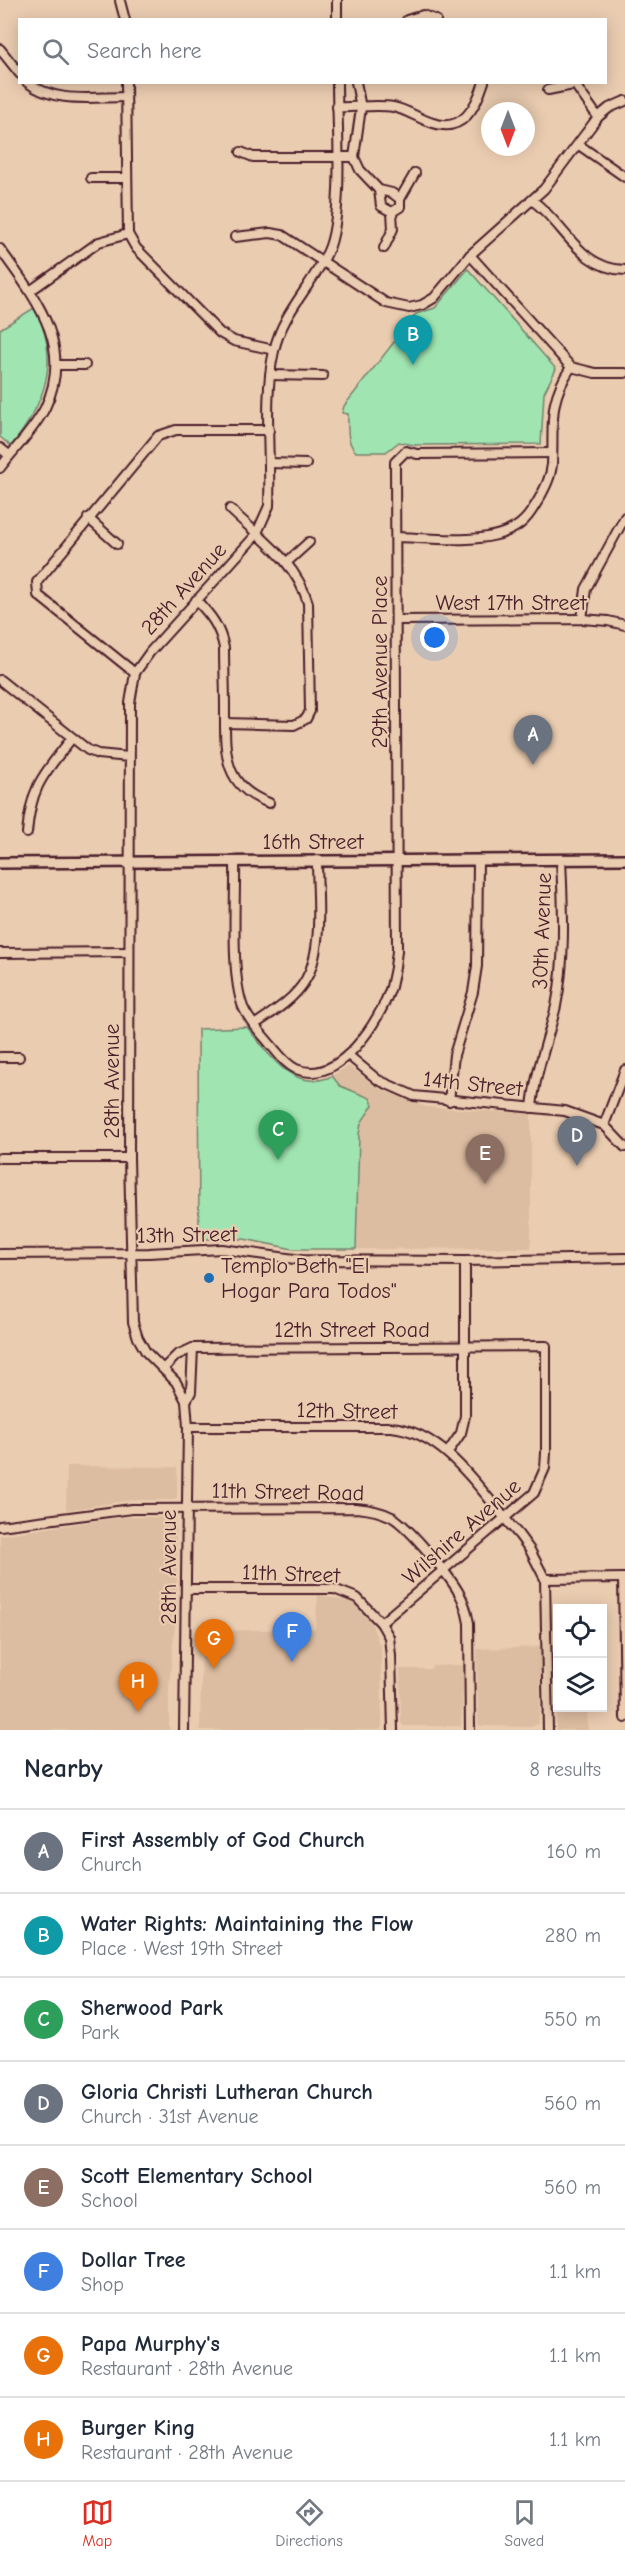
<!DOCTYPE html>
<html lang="en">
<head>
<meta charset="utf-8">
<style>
  :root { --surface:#fff; --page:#f2f2f3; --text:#1f2937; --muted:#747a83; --line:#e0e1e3; --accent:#d93025 }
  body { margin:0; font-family:"Comic Neue",sans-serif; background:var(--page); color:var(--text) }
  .controls { position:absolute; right:18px; bottom:18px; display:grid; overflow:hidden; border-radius:0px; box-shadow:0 3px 15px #0003 }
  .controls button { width:54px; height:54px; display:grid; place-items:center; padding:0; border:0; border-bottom:2px solid var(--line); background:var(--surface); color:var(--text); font:30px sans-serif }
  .compass { position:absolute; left:481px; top:102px; width:54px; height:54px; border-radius:50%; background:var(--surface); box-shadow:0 3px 15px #0003; rotate:180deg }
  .you { position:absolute; left:435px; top:638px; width:21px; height:21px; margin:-15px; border:4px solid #fff; border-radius:50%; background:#1a73e8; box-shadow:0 0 0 9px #1a73e833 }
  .badge { display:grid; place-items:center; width:39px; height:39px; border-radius:50%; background:var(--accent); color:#fff; font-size:20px; font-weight:700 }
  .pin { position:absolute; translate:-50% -50px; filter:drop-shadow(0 2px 3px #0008) }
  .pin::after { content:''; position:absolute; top:32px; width:21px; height:18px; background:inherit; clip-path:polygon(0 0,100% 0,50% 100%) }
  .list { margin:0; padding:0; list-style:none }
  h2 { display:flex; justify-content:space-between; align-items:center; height:78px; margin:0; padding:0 24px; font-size:26px }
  h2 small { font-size:20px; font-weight:400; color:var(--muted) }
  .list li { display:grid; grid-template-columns:39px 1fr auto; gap:18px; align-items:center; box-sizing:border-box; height:84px; padding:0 24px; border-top:2px solid var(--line) }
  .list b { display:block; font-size:22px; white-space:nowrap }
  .list p { margin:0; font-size:20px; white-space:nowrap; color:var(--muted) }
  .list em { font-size:20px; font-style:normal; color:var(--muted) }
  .icon { flex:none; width:33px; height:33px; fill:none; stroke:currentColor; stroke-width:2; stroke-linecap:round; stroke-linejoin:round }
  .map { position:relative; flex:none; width:625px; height:1730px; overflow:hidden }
  .search { position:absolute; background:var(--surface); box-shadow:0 3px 15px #0003; left:18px; right:18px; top:18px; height:66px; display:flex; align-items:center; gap:15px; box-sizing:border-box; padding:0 21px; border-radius:0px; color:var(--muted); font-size:22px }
  .sheet { height:750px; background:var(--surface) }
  nav { display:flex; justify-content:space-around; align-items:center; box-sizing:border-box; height:84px; border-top:2px solid var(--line); background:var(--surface); font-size:16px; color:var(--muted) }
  nav a { display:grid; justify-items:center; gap:3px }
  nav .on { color:var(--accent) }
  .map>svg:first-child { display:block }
  .built { fill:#ddbda1 }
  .green { fill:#a0e5b1; stroke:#75826e; stroke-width:1.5 }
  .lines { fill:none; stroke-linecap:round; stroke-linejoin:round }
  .minor-casing { stroke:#4a1f2b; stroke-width:12 }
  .major-casing { stroke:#4a1f2b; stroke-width:14 }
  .minor { stroke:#eaccb0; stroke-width:8 }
  .major { stroke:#eaccb0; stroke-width:9 }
  .poi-dot { fill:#1f6fb2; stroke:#eaccb0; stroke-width:2 }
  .labels { text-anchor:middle; stroke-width:4.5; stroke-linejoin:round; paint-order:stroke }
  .street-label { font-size:22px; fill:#4a1f2b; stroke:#eaccb0 }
  .poi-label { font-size:22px; fill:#4a1f2b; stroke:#eaccb0; text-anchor:start }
</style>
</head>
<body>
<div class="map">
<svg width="625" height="1730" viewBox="0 0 625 1730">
  <rect width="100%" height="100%" fill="#eaccb0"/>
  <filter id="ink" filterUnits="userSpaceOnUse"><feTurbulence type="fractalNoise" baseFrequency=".0167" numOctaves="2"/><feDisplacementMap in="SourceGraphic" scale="12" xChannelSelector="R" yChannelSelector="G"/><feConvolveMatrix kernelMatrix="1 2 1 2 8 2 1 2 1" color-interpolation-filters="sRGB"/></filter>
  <g filter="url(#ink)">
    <g class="built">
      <path d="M349,1066L378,1088L427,1107L531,1114V1248L356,1249L359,1134L361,1123L370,1112L355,1092L340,1086L332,1076Z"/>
      <path d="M67,1466L177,1467V1497L173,1500H132L66,1510Z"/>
      <path d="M124,1517H170L176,1521L177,1604L169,1686V1730H0V1535Z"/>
      <path d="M318,1595L352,1602L371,1622L381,1649L382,1727L379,1730H200L202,1631L315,1629Z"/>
      <path d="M541,1647L539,1724L530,1727L481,1726L478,1724L477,1649Z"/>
      <path d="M464,1665L461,1726H404L401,1723L400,1669H431L432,1666Z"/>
      <path d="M557,1684L558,1708H587L588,1730H556Z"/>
    </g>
    <g class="green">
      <path d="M468,269L556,369L544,393L541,444L414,445L399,442L386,452H356C346,442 348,427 348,414L342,413L344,406L416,314L435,308Z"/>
      <path d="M34,308C62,359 45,404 11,446L0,437V329Z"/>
      <path d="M247,1027C268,1053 293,1094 332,1076L340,1086L370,1098L373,1105L361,1123L359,1134L356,1249H293L244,1239H199L198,1029Z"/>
    </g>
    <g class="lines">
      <defs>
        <g id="minor">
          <path d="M337,0V20"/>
          <path d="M120,1L125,20"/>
          <path d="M407,20L423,15L436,20"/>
          <path d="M0,49L20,74"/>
          <path d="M27,82C55,104 92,97 126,97"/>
          <path d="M126,82L128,234L136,248L220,333L234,341L274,350"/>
          <path d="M356,82L361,108L354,157L360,170L379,190L381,206L392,212"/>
          <path d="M573,82L598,117"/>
          <path d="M548,90L573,85"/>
          <path d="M337,107C355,108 376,104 393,107C408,110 419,119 433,123C463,133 476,107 484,82"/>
          <path d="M579,145L625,177"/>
          <path d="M241,152L253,157H354"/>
          <path d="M91,178H126"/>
          <path d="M379,190L392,193L400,199"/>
          <path d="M533,201C565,224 579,269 625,270"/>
          <path d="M392,212L400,207V199L415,173"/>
          <path d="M235,237L270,233L282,235L386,303L409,308L422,305L434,298L470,255L544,189L598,117L609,108L625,101"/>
          <path d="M384,248L393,229L392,212"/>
          <path d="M0,249C35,298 75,345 45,408C34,430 15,448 0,468"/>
          <path d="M470,255L571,367L595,373H625"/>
          <path d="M30,291L99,242L128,234"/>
          <path d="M56,365H85"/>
          <path d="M270,375L323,376"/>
          <path d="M0,448L9,455"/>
          <path d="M270,463L306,464"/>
          <path d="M88,518L117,544"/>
          <path d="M397,537C430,538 483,545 512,529C525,523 532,511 539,499C545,488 551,477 552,464C554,423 547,404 571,367"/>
          <path d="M287,562L309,542"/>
          <path d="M196,600C211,615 220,627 224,648C224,668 225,688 225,708C225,751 222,786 269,803"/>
          <path d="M582,619L586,589L625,517"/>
          <path d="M397,620L582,619L608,621L625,625"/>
          <path d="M135,673L38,595L37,582L158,436L176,430H269"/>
          <path d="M0,680L88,750L98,754L129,757"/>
          <path d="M225,723L294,725L306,719L310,711L308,603C296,561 260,538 230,509"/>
          <path d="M27,833C31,785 44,774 72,738"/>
          <path d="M235,861C236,899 230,973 243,1007C249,1021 260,1032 270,1044C278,1053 285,1064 296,1069C339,1087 380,1020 391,987C394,975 396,963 397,951L395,462L406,451L417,454L552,453"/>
          <path d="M0,953L129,952"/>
          <path d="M254,1025C272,1013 296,998 306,979C324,948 317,895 317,860"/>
          <path d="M348,1055L378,1080L414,1096L565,1111L604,1125L625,1147"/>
          <path d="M0,1057H19"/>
          <path d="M449,1101L454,1055L473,992L477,966L478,860"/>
          <path d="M532,1108C535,1072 548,1040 556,1006C566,958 563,907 561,859"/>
          <path d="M604,1125L625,1070"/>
          <path d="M0,1158H129"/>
          <path d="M0,1254L149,1253L222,1249L302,1260L465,1261L625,1258"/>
          <path d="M164,1368L177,1355L193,1348L546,1346V1453L545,1468L534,1493L381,1623"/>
          <path d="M186,1401L191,1392L193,1348"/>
          <path d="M188,1427H391C447,1432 484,1496 519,1535L530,1550L545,1579L548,1730"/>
          <path d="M448,1452L461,1433L465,1416V1261"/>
          <path d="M0,1526L132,1509L356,1508C369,1509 380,1511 392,1517C409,1527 449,1575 459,1593C465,1603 467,1612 469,1623L470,1730"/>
          <path d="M623,1578L625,1718"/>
          <path d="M545,1579L625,1578"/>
          <path d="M187,1589H334L357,1598L381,1623L389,1637L391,1656L393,1730"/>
          <path d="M184,1730L188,1427L186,1401L176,1382L146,1352L138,1338L133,1322L129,1158L130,703L135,673L150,652L256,535L269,506C271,458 263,398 274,351C282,313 312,286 328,251C344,215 337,125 337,82"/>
        </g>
        <path id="major" d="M0,863L625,859"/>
      </defs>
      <use href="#minor" class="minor-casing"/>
      <use href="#major" class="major-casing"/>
      <use href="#minor" class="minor"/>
      <use href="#major" class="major"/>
    </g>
  </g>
  <circle class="poi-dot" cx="209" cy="1278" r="6"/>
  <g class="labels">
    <g class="street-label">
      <text transform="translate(183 588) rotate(-48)" y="8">28th Avenue</text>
      <text x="511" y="610">West 17th Street</text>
      <text transform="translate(379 662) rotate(-90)" y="8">29th Avenue Place</text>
      <text x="313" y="849">16th Street</text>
      <text transform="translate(541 931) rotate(-88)" y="8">30th Avenue</text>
      <text transform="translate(111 1081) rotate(-90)" y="8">28th Avenue</text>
      <text transform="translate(473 1083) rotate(6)" y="8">14th Street</text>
      <text transform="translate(187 1234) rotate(-1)" y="8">13th Street</text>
      <text x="352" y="1337">12th Street Road</text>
      <text transform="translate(347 1410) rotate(1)" y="8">12th Street</text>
      <text transform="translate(288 1491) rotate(1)" y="8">11th Street Road</text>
      <text transform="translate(461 1531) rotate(-41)" y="8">Wilshire Avenue</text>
      <text transform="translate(168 1567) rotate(-90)" y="8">28th Avenue</text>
      <text transform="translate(291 1573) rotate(2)" y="8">11th Street</text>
    </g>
    <g class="poi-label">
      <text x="221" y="1273">Templo Beth "El<tspan x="221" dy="25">Hogar Para Todos"</tspan></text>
    </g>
  </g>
</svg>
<div class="controls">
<button><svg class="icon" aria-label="locate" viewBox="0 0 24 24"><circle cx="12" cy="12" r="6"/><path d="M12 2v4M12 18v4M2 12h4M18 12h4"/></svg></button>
<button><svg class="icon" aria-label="layers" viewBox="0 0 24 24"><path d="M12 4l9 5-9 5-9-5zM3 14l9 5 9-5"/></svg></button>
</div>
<svg class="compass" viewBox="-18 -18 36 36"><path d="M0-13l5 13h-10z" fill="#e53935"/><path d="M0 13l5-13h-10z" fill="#747a83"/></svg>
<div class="you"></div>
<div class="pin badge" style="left:533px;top:765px;background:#6b7280">A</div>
<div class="pin badge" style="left:413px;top:365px;background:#0f9aa8">B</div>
<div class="pin badge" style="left:278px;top:1160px;background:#2e9e5b">C</div>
<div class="pin badge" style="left:577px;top:1166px;background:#6b7280">D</div>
<div class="pin badge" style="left:485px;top:1184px;background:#8d6e63">E</div>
<div class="pin badge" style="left:292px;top:1662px;background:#3f7fe0">F</div>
<div class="pin badge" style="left:214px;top:1669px;background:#e8710a">G</div>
<div class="pin badge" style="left:138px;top:1712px;background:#e8710a">H</div>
<div class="search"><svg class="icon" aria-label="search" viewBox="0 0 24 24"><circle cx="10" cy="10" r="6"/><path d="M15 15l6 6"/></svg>Search here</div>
</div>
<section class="sheet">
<h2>Nearby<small>8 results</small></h2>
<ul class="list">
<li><span class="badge" style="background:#6b7280">A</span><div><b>First Assembly of God Church</b><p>Church</p></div><em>160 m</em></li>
<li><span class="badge" style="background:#0f9aa8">B</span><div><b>Water Rights: Maintaining the Flow</b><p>Place · West 19th Street</p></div><em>280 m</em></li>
<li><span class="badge" style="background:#2e9e5b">C</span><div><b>Sherwood Park</b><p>Park</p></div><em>550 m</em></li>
<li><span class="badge" style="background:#6b7280">D</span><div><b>Gloria Christi Lutheran Church</b><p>Church · 31st Avenue</p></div><em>560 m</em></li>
<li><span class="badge" style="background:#8d6e63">E</span><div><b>Scott Elementary School</b><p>School</p></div><em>560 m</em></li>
<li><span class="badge" style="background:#3f7fe0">F</span><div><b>Dollar Tree</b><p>Shop</p></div><em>1.1 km</em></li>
<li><span class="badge" style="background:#e8710a">G</span><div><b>Papa Murphy's</b><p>Restaurant · 28th Avenue</p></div><em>1.1 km</em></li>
<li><span class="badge" style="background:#e8710a">H</span><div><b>Burger King</b><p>Restaurant · 28th Avenue</p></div><em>1.1 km</em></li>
</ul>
</section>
<nav>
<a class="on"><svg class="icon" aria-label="map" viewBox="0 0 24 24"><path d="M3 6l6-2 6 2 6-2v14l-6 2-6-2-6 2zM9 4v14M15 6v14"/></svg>Map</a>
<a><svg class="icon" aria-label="directions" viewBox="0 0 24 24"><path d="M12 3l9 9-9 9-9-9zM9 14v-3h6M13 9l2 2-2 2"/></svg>Directions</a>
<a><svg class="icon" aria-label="saved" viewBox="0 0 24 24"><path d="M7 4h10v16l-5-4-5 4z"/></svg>Saved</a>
</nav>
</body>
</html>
